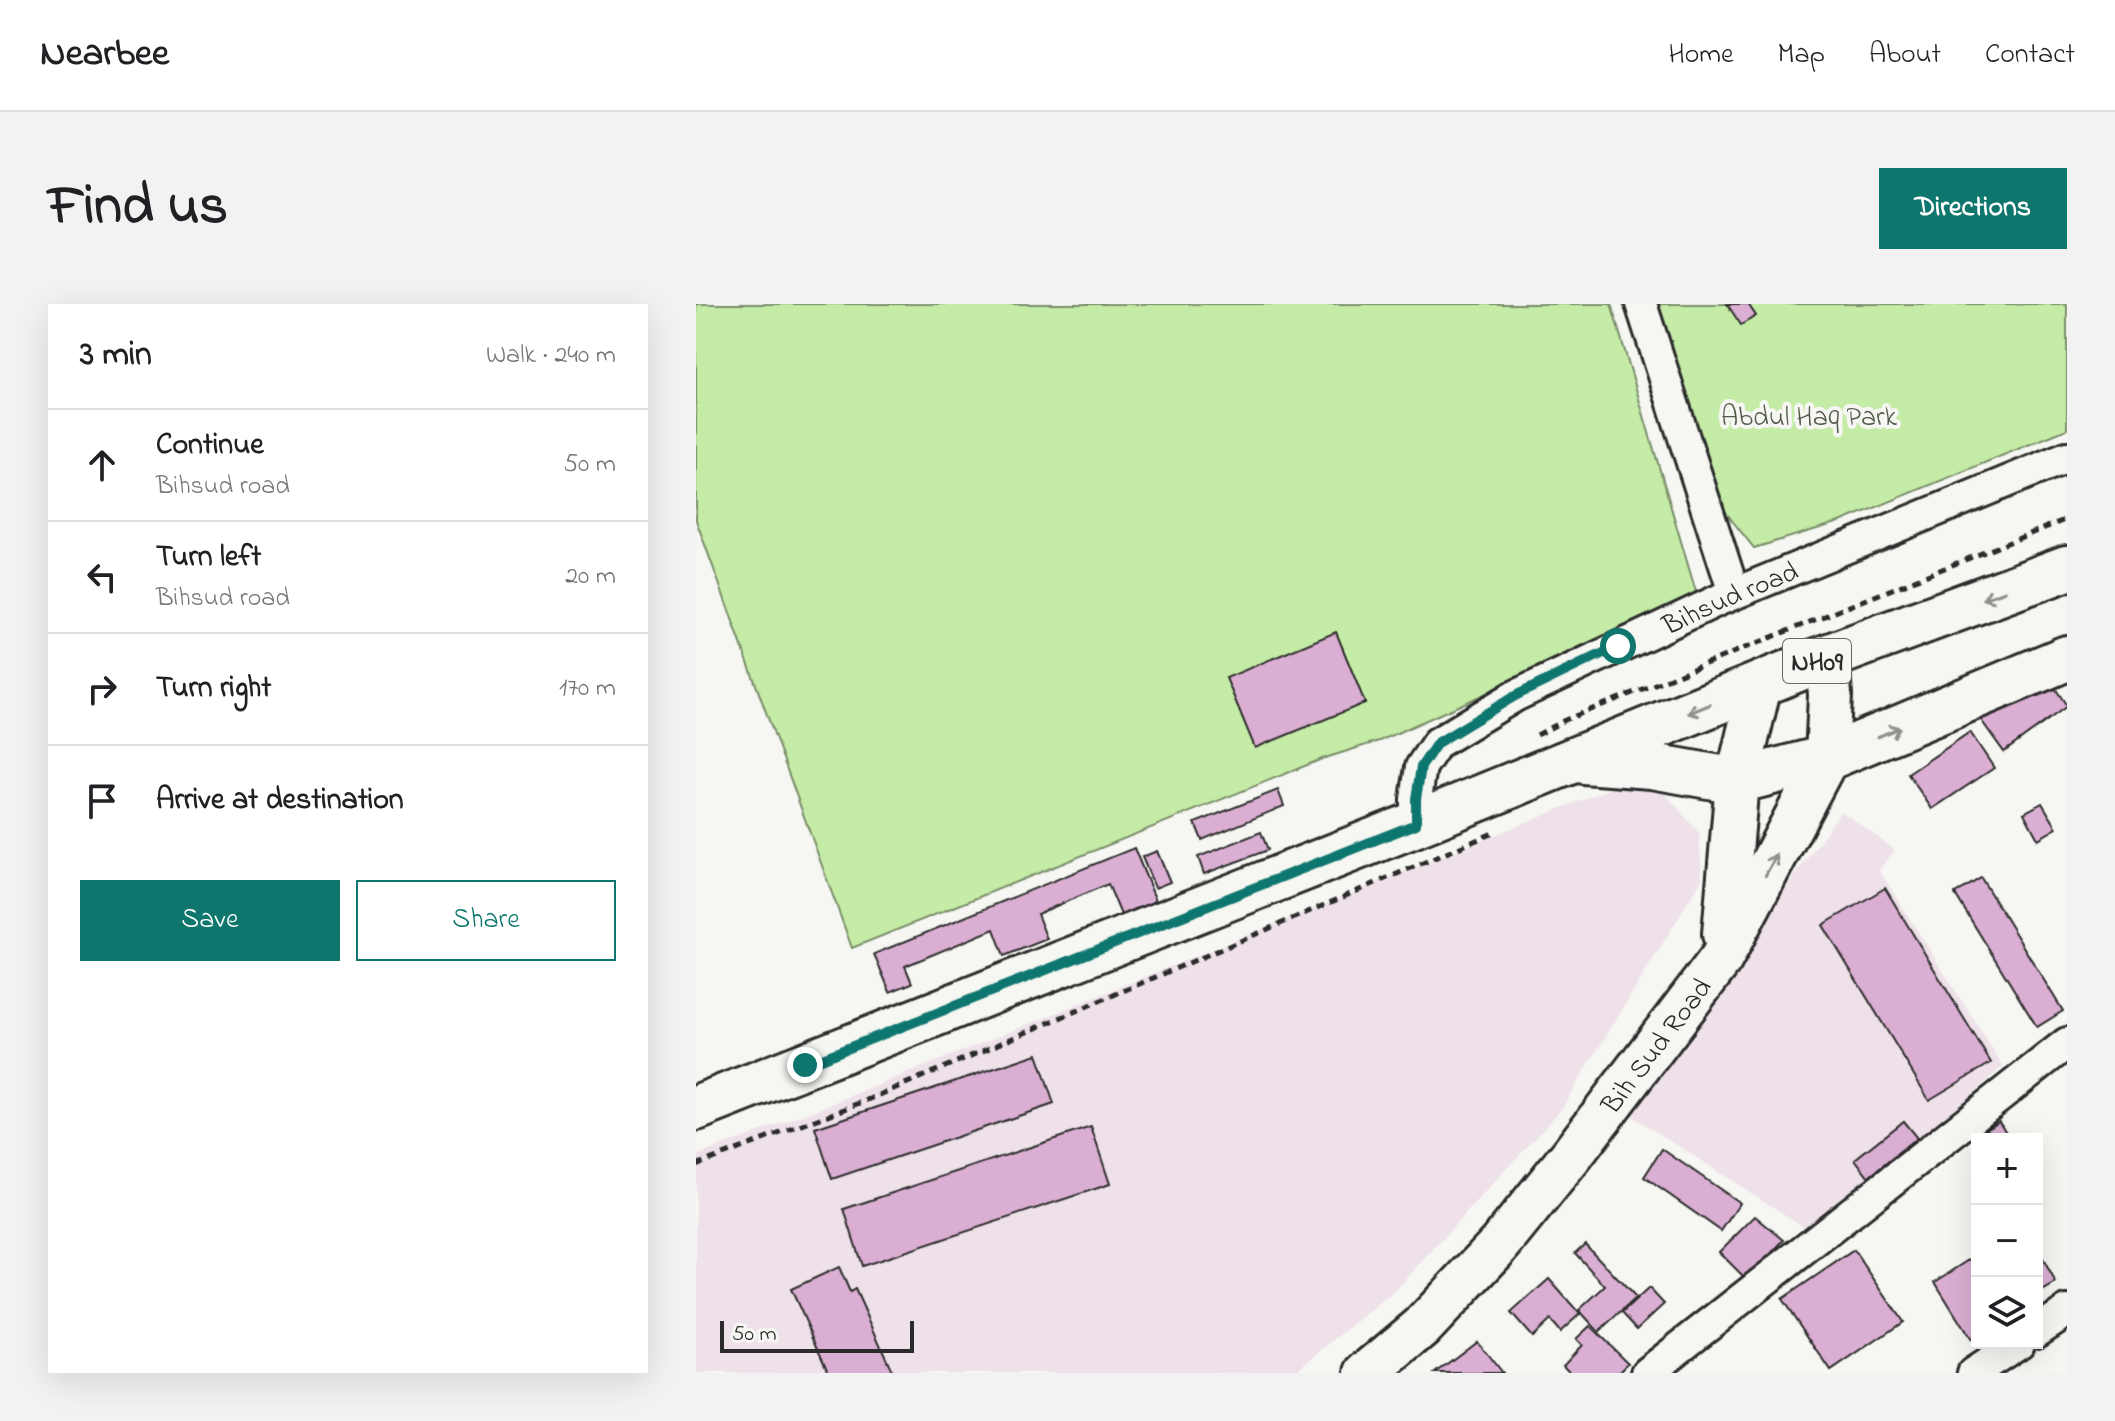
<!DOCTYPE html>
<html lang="en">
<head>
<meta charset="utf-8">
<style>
  :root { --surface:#fff; --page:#f2f2f2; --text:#202124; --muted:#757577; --line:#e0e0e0; --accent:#0f766e }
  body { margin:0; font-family:"Indie Flower",sans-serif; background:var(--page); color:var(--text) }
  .controls { position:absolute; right:24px; bottom:24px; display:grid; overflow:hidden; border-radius:0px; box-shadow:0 8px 32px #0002 }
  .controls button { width:72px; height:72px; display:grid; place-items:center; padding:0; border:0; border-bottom:2px solid var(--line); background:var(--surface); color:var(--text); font:40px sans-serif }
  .scale { position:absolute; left:24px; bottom:20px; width:194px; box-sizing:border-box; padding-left:8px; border:4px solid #2b2b2b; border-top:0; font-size:22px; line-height:28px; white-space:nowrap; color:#2b2b2b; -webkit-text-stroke:6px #f6f6f2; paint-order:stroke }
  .stop { position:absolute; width:24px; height:24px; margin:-18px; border:6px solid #0f766e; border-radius:50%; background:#fff }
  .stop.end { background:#0f766e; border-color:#fff; box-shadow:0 2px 8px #0008 }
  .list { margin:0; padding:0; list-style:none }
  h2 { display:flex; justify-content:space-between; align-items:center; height:104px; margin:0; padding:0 32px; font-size:34px }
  h2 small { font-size:26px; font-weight:400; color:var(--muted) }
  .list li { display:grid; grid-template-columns:52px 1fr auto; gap:24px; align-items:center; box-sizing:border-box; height:112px; padding:0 32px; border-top:2px solid var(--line) }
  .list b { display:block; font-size:30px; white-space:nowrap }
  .list p { margin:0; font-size:26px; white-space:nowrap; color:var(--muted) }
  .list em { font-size:26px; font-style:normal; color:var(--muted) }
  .actions { display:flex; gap:16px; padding:24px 32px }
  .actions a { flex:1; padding:18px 0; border:2px solid var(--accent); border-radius:0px; text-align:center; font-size:28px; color:var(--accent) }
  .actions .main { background:var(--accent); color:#fff }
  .icon { flex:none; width:44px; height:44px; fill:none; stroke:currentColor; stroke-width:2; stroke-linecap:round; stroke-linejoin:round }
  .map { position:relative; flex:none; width:1371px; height:1069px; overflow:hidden; border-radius:0px }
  header { display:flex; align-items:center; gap:48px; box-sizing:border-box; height:112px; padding:0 40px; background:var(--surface); border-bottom:2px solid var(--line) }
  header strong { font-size:38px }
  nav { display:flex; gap:44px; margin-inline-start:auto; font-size:28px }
  .intro { display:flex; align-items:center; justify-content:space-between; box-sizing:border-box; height:192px; padding:0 48px }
  h1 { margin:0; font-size:56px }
  .button { padding:20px 36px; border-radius:0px; background:var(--accent); color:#fff; font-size:28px; font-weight:700 }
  main { display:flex; gap:48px; padding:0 48px }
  aside { flex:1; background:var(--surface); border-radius:0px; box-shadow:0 8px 32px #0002 }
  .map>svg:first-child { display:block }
  .built { fill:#eee1e9 }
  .green { fill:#c5eca7; stroke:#788c69; stroke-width:2 }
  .building { fill:#dbafd3; stroke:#2b2b2b; stroke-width:2 }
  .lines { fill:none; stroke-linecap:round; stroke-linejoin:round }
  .minor-casing { stroke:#2b2b2b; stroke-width:36 }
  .secondary-casing { stroke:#2b2b2b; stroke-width:48 }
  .primary-casing { stroke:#2b2b2b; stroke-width:50 }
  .path { stroke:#2b2b2b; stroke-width:5; stroke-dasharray:8 6; stroke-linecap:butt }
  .minor { stroke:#f6f6f2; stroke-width:30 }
  .secondary { stroke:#f6f6f2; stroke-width:42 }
  .primary { stroke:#f6f6f2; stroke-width:44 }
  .oneway { stroke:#90908e }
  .route { stroke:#0f766e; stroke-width:10 }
  .labels { text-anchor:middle; stroke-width:8; stroke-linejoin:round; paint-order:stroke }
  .shield { fill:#f6f6f2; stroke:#686867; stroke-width:2 }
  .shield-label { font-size:26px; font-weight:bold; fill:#2b2b2b }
  .park-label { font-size:28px; fill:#525b4a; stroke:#f6f6f2 }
  .street-label { font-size:28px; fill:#2b2b2b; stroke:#f6f6f2 }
</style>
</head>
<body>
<header>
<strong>Nearbee</strong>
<nav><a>Home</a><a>Map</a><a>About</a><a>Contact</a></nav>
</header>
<div class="intro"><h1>Find us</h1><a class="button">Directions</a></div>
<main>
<aside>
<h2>3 min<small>Walk · 240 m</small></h2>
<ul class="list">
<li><svg class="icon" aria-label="ahead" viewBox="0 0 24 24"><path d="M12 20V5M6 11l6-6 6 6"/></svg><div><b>Continue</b><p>Bihsud road</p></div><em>50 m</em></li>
<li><svg class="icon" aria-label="left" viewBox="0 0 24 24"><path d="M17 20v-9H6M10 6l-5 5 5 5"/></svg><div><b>Turn left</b><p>Bihsud road</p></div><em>20 m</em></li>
<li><svg class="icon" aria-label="right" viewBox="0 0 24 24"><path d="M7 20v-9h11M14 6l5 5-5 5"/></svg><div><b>Turn right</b></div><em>170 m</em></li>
<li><svg class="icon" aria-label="arrive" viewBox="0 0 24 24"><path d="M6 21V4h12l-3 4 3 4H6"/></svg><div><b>Arrive at destination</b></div></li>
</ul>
<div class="actions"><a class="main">Save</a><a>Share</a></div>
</aside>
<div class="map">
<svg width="1371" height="1069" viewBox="0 0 1371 1069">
  <rect width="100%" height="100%" fill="#f6f6f2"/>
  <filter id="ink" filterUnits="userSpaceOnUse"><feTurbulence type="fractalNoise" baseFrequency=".0125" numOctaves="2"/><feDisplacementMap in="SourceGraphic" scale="16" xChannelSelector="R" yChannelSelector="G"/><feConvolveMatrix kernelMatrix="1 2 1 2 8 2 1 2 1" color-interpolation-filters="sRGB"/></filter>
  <g filter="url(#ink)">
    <g class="built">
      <path d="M952,469L1003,529L1006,575L866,804L699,987L597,1069H0V852L133,801Z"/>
      <path d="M1145,507L1199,546L1183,566L1307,762L1221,842L1108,923L931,809Z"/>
    </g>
    <g class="green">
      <path d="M0,0H915L1002,295L683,437L626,455L156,644L0,216Z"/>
      <path d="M961,0H1371V125L1144,218L1058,244L1027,205Z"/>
    </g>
    <g class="building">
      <path d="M1031,0H1052L1060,12L1045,21Z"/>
      <path d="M640,328L669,399L559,444L530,374Z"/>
      <path d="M1349,369L1371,402L1308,448L1285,416Z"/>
      <path d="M1274,428L1298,464L1236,505L1212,470Z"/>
      <path d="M582,486L588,502L506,536L499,519Z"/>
      <path d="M1346,499L1361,524L1342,535L1328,509Z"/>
      <path d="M565,528L572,546L508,570L502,553Z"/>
      <path d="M438,544L460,597L425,611L412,580L341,610L351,635L308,652L298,625L209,662L216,679L194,688L178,650Z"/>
      <path d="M461,547L474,578L459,584L446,553Z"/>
      <path d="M1285,574L1367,707L1341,723L1259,590Z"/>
      <path d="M1189,584L1295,759L1233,796L1127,621Z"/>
      <path d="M341,750L358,800L136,875L119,824Z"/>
      <path d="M1207,817L1221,834L1173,873L1159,855Z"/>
      <path d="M1303,817L1314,835H1281L1279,832Z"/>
      <path d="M395,823L414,880L166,962L148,905Z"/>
      <path d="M966,845L1044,899L1025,927L948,873Z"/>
      <path d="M1059,912L1088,936L1050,975L1023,948Z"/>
      <path d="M889,940L940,994L903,1028L883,1006L909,982L879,949Z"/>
      <path d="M1341,944L1360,979L1341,990Z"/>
      <path d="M1158,946L1207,1018L1135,1067L1086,995Z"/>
      <path d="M1281,951V1032L1275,1036L1239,978Z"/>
      <path d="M143,963L154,988L159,985L197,1069H133L95,985Z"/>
      <path d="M853,975L884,1010L864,1028L854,1016L836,1033L815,1009Z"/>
      <path d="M953,984L968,1000L941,1025L926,1009Z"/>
      <path d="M894,1022L932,1059L922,1069H875L867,1061L886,1041L880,1035Z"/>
      <path d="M781,1037L806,1069H739Z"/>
    </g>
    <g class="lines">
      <defs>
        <g id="minor">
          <path d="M945,0L1038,289"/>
          <path id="s1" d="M720,520V495L725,463L741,439L819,392L1025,295L1371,153"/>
          <path d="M1341,1027L1371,1007"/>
          <path d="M951,1069L1371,739"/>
          <path d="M1277,1069L1323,1039"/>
        </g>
        <g id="secondary">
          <path d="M1028,630L1041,477L1064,381"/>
          <path id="s2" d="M671,1069L726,1023L803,941L875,852L1025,655L1131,454L1134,391L1131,353"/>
        </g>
        <g id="primary">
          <path d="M887,457L956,462L1041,477L1131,454L1371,354"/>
          <path d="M0,804L720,520L1131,353L1371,264"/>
        </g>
      </defs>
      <use href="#minor" class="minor-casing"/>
      <use href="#secondary" class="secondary-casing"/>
      <use href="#primary" class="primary-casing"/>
      <g class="path">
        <path d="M841,431L869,416L1371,215"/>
        <path d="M0,861L167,798L797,529"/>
      </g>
      <use href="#minor" class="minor"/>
      <use href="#secondary" class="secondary"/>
      <use href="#primary" class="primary"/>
    </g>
    <defs><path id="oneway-shaft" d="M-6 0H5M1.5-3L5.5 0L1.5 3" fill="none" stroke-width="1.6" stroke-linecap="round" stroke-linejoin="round" transform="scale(2)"/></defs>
    <g class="oneway">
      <use href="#oneway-shaft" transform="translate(1298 291) rotate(160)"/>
      <use href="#oneway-shaft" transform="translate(1003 405) rotate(158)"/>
      <use href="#oneway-shaft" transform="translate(1193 428) rotate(-23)"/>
      <use href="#oneway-shaft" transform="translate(1075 561) rotate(-62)"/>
    </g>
  </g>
  <g class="lines" filter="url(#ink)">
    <path class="route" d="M109,761L720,520V495L725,463L741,439L819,392L922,342"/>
  </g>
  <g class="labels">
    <rect class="shield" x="1087" y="335" width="68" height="44" rx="6"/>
    <g class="shield-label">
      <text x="1121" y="366">NH09</text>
    </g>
    <g class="park-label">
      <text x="1113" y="121">Abdul Haq Park</text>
    </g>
    <g class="street-label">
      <text dy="10" stroke="none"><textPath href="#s1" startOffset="414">Bihsud road</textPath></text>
      <text dy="10" stroke="none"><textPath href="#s2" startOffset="438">Bih Sud Road</textPath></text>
    </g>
  </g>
</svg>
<div class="controls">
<button>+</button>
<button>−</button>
<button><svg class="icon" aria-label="layers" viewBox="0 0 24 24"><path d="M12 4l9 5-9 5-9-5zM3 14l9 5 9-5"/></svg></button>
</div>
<div class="scale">50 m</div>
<div class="stop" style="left:922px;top:342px"></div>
<div class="stop end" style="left:109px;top:761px"></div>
</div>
</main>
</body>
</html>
